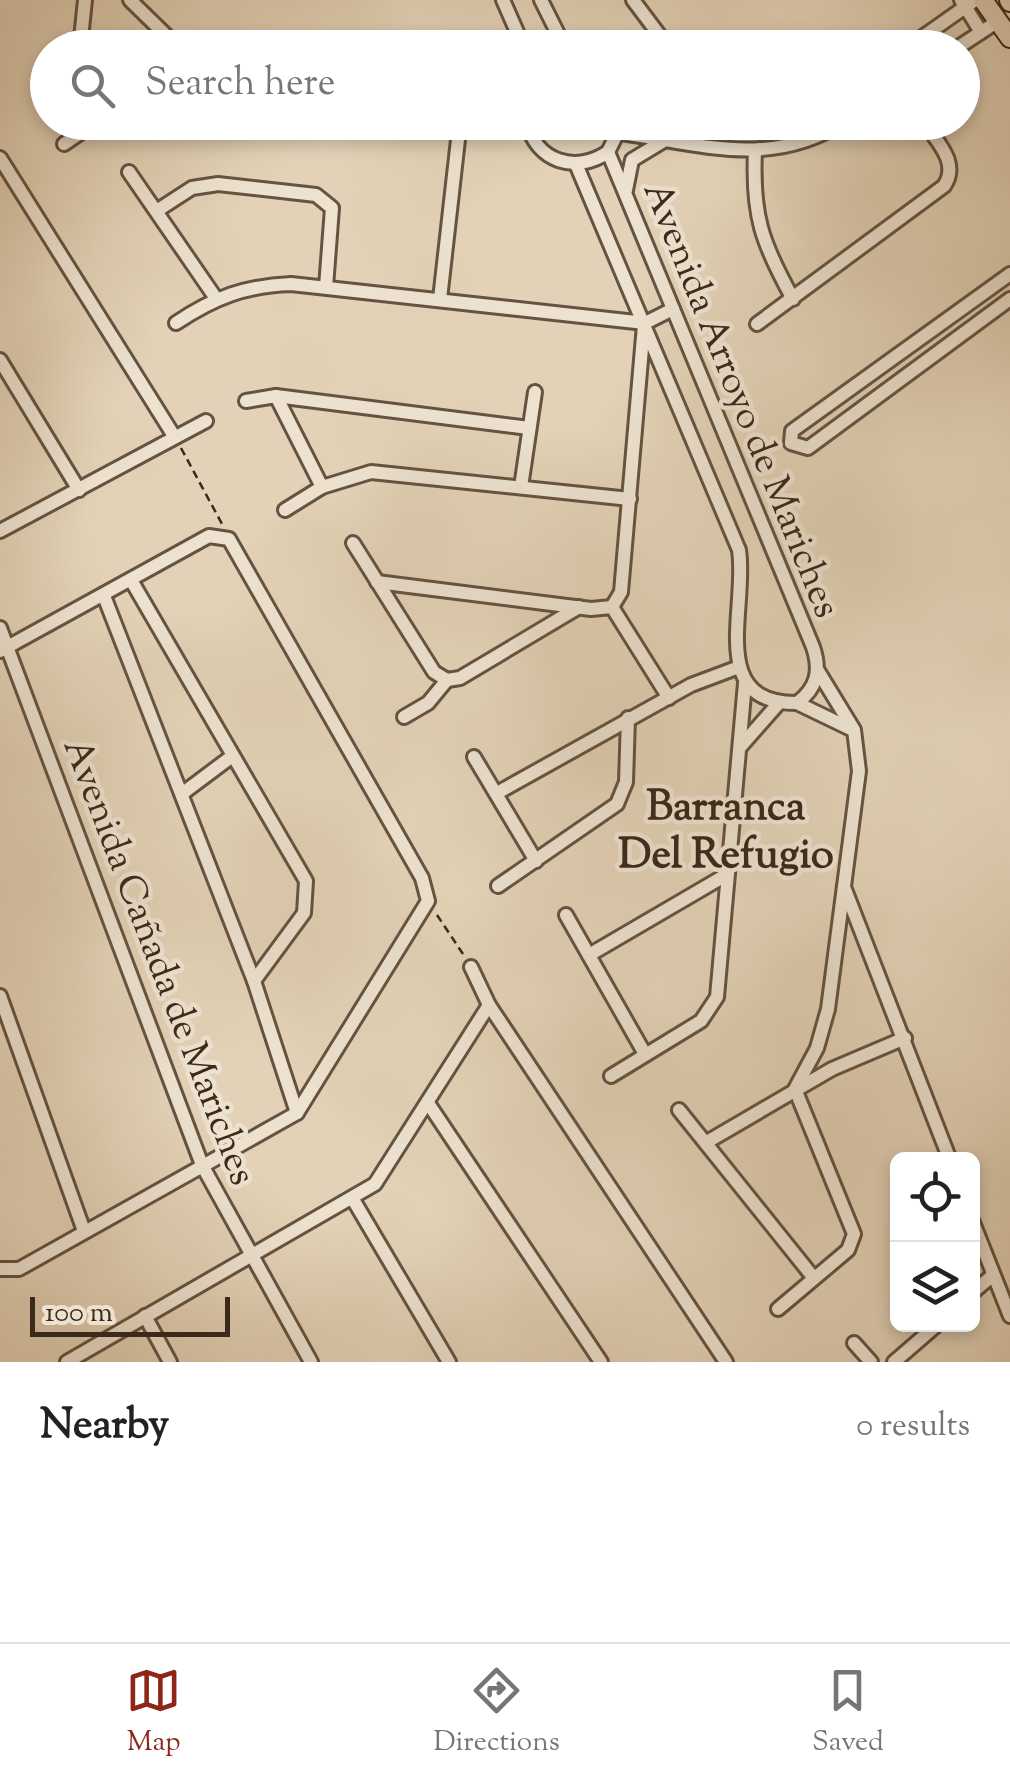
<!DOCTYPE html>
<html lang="en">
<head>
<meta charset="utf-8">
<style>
  :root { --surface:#fff; --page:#f2f2f2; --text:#222; --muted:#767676; --line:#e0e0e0; --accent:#8f2418 }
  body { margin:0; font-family:"Sorts Mill Goudy",serif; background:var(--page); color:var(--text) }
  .controls { position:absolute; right:30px; bottom:30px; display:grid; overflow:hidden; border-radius:15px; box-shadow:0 5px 15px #0003 }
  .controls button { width:90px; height:90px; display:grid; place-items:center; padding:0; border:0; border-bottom:2px solid var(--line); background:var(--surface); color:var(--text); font:50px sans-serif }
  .scale { position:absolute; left:30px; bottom:25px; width:200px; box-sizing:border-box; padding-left:10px; border:5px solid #3b291a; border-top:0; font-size:28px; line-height:35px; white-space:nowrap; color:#3b291a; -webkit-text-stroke:8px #ede2d0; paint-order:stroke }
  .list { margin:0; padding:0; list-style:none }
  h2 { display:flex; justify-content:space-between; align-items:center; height:130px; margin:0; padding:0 40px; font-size:42px }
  h2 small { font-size:32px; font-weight:400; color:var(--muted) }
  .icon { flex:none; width:55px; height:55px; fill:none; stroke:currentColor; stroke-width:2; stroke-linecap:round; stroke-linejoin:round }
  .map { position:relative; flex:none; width:1010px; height:1362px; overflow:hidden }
  .search { position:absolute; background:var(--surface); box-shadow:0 5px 15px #0003; left:30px; right:30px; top:30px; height:110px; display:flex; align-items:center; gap:25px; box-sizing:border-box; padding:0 35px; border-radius:55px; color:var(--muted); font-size:38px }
  .sheet { height:280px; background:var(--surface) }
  nav { display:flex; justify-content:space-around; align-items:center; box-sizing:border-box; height:140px; border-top:2px solid var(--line); background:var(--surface); font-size:28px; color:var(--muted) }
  nav a { display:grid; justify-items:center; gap:5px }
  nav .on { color:var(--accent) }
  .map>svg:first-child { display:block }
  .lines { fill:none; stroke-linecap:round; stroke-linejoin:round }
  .minor-casing { stroke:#655341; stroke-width:18 }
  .major-casing { stroke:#3b291a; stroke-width:22 }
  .path { stroke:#3b291a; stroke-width:2.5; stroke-dasharray:8 5; stroke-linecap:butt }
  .minor { stroke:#ede2d0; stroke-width:12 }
  .major { stroke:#e3d2b7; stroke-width:18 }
  .labels { text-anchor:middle; stroke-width:9; stroke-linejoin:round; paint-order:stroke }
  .street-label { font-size:38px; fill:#3b291a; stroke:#ede2d0 }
  .quarter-label { font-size:42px; font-weight:bold; fill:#3b291a; stroke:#ede2d0 }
</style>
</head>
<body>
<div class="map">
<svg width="1010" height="1362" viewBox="0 0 1010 1362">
  <rect width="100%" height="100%" fill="#e3d2b7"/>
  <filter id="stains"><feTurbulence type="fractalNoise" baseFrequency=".002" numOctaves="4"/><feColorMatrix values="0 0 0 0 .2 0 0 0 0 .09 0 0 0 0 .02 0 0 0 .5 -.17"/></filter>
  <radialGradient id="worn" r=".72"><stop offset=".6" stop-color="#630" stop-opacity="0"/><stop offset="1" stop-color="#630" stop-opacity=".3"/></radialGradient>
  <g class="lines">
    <defs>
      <g id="minor">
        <path d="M130,0L179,48"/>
        <path d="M503,0L524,48"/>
        <path d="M541,0L565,48"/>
        <path d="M633,0L669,48"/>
        <path d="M961,0L981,32"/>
        <path d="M80,48L85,0"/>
        <path d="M907,48L975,0"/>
        <path d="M957,48L998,21"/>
        <path d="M527,122C536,162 576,174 608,152L623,122"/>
        <path d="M744,122H788"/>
        <path d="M621,133C702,144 770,169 844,122"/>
        <path d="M64,144L96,122"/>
        <path d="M755,151C752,216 762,243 793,299"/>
        <path d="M0,158L174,436"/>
        <path d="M576,164L739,550C748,607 706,704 797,703C817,688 821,671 813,647L608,152"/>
        <path d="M129,172L215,297"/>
        <path d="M626,190L632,160L665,140"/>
        <path d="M158,210L192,188L218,184L316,195L332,208L326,287"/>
        <path d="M1010,274L792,431L791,443L808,448L1010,299"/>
        <path d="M440,299L460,122"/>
        <path d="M176,323C215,297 245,286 291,284L645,323L673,309"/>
        <path d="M757,324L944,186C960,163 937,142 924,122"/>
        <path d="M0,360L79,490"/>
        <path d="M276,396L322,487"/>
        <path d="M246,401L276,396L529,428"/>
        <path d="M521,487L535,392"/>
        <path d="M285,510L322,487L371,472L630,499"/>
        <path d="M0,531L206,421"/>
        <path d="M353,543L434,672L447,680L460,678L579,607"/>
        <path d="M131,580L306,881L304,913L254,981"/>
        <path d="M377,582L591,609L612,607"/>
        <path d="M104,596L254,981L297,1113"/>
        <path d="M612,607L621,592L644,325"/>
        <path d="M612,607L669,698"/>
        <path d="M0,628L202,1165L311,1362"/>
        <path d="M0,651L209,536L229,539L422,878L428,901L297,1113L19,1269H0"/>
        <path d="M797,703L853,730"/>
        <path d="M404,717L428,703L447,680"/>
        <path d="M741,746L778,704"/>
        <path d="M474,757L536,861"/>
        <path d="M183,793L231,757"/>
        <path d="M497,793L691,685L739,667"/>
        <path d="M498,886L617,804L626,782L628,718"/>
        <path d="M844,887L950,1160"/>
        <path d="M566,915L645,1054"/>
        <path d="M589,955L726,875"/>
        <path d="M471,967L489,1005L726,1362"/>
        <path d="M0,996L84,1231"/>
        <path d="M611,1076L701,1021L717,997L745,683"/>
        <path d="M428,1103L601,1362"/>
        <path d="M679,1110L813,1277"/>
        <path d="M707,1142L832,1069L905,1038"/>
        <path d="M354,1201L449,1362"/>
        <path d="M972,1220L1010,1316"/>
        <path d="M972,1293L993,1275"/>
        <path d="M778,1309L848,1250L854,1234L795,1089L817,1048L828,1009L859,771L854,730L818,671"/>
        <path d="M145,1316L170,1362"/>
        <path d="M854,1343L871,1362"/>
        <path d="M67,1362L375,1184L489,1005"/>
        <path d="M894,1362L938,1324"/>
      </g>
      <g id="major">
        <path d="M983,0L1010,38"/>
        <path d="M1009,0L1010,2"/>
      </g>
    </defs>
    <use href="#minor" class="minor-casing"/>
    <use href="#major" class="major-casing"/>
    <g class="path">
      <path d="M181,448L222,524"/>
      <path d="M437,915L463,954"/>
    </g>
    <use href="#minor" class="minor"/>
    <use href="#major" class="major"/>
  </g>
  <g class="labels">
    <g class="street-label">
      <text transform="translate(743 399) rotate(68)" y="13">Avenida Arroyo de Mariches</text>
      <text transform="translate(161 961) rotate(69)" y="13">Avenida Cañada de Mariches</text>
    </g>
    <g class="quarter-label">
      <text x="726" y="819">Barranca<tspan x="726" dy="48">Del Refugio</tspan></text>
    </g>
  </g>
  <rect width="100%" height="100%" filter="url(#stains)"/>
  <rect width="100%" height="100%" fill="url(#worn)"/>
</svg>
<div class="controls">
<button><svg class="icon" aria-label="locate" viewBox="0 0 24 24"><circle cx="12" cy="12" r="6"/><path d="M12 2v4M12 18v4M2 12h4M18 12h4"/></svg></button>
<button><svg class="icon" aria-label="layers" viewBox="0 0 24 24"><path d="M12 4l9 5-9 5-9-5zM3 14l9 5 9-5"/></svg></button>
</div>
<div class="scale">100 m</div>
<div class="search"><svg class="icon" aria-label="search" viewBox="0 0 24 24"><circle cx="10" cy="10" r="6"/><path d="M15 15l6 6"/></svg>Search here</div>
</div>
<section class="sheet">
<h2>Nearby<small>0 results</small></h2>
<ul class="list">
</ul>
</section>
<nav>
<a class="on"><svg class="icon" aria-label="map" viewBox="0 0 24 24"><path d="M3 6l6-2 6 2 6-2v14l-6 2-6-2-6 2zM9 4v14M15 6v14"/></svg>Map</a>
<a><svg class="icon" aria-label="directions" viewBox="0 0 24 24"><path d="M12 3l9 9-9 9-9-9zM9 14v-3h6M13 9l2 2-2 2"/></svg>Directions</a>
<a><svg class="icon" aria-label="saved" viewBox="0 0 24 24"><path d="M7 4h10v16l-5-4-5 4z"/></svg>Saved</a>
</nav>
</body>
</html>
